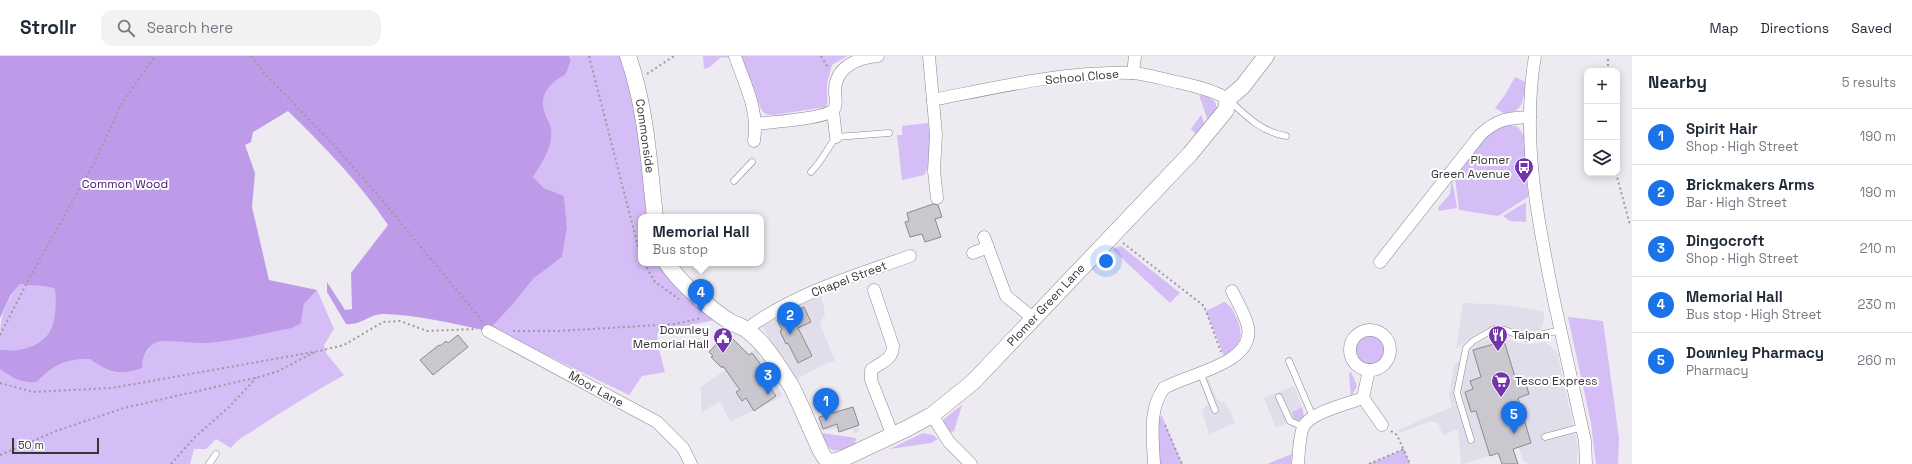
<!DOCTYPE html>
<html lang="en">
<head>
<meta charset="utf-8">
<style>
  :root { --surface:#fff; --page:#f2f2f3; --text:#1f2937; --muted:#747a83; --line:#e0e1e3; --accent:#1a73e8 }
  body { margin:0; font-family:"Space Grotesk",sans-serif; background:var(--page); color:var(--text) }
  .controls { position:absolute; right:12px; top:12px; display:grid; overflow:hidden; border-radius:8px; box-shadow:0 2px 10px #0003 }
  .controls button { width:36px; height:36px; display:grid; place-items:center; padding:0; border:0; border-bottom:1px solid var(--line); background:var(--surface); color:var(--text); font:20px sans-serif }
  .scale { position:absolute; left:12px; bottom:10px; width:87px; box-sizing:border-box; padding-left:4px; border:2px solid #363537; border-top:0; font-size:11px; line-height:14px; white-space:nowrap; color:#363537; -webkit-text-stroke:3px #fff; paint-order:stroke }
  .you { position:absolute; left:1106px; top:205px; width:14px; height:14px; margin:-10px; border:3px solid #fff; border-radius:50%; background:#1a73e8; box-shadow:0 0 0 6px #1a73e833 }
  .badge { display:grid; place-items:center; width:26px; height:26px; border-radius:50%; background:var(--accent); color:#fff; font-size:13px; font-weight:700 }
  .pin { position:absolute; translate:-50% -33px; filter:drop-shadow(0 1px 2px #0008) }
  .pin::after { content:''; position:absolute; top:21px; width:14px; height:12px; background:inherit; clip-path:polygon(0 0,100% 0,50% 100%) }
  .popup { position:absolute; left:638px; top:158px; width:126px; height:52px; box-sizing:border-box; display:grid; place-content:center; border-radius:8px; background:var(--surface); filter:drop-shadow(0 1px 3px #0005); font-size:13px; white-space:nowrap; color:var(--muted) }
  .popup b { font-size:15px; color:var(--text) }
  .popup::after { content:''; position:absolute; left:50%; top:100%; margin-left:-8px; border:8px solid transparent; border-top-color:var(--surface) }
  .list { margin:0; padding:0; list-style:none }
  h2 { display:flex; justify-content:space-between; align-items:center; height:52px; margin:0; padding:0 16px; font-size:17px }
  h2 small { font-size:13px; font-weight:400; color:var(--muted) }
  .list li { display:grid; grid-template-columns:26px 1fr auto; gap:12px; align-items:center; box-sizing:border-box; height:56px; padding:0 16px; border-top:1px solid var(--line) }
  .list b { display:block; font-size:15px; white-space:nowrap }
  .list p { margin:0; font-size:13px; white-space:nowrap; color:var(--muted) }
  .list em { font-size:13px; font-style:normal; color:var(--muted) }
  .icon { flex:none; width:22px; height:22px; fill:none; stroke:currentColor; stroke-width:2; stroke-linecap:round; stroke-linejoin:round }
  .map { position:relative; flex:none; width:1632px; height:408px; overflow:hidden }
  header { display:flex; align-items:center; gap:24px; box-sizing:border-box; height:56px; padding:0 20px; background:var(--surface); border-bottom:1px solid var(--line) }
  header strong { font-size:19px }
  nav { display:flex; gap:22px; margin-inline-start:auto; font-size:14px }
  .search { width:280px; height:36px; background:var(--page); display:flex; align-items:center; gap:10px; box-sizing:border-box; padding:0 14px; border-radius:12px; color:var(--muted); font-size:15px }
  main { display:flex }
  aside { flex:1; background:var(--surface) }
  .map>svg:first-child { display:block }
  .built { fill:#e2ddea }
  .green { fill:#d5bdf5 }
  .forest { fill:#be9be9 }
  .building { fill:#cac7ce; stroke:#8c8990 }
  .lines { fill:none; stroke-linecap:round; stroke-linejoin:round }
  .service-casing { stroke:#8a888e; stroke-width:7 }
  .minor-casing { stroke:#8a888e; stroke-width:13 }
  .tertiary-casing { stroke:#8a888e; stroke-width:17 }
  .path { stroke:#9d9a9f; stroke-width:2; stroke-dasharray:2 3; stroke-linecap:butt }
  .service { stroke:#fff; stroke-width:6 }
  .minor { stroke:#fff; stroke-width:12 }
  .tertiary { stroke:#fff; stroke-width:16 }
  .labels { text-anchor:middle; stroke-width:4; stroke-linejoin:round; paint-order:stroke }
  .street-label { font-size:12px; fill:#363537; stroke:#fff }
  .poi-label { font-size:12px; fill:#363537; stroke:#fff; text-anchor:end }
  .park-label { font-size:12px; fill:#481771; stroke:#fff }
</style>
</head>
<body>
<header>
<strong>Strollr</strong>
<div class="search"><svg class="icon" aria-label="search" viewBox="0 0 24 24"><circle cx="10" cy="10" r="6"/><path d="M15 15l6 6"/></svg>Search here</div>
<nav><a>Map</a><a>Directions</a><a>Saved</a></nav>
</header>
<main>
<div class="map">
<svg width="1632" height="408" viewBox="0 0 1632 408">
  <rect width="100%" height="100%" fill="#edeaf1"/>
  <g class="built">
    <path d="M821,238L825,258L820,268L835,305L824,308L795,324L773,290L763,271L764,267L766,263Z"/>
    <path d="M1463,247L1506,249L1544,256L1543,269L1539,275L1530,278L1518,276L1497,270L1488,272L1472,280L1456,293Z"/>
    <path d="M1499,279L1518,287L1530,288L1545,286L1557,296L1578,391L1577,408H1527V406H1524L1519,392L1461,408L1458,373L1443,379L1438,367L1430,365L1400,377L1398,374L1452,351L1449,339L1454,309L1478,287Z"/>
    <path d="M755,293L783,340L730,366L720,345L701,357V331Z"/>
    <path d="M1208,322L1216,342L1221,346H1225L1229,355L1230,354L1235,367L1209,378L1202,355L1208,348L1200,326Z"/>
    <path d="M1294,330L1302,351L1292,356L1297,366L1295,373L1287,367L1276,372L1264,342Z"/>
    <path d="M853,354L860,375L854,378L852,372L838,376L836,372L821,375L817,362Z"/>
  </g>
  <g class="green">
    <path d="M570,0H621L634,49L650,161H641V207H659L664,216L714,264L661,276L657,279L659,294L665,316L642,320L629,339L501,277L488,275L514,247L533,223L562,201L567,172L564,140L544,132L533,121C542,107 554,90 551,72C550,66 545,60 544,54C540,36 551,27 566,18L571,4Z"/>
    <path d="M703,0H847L832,9C830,17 827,24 827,32C826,39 829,44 826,51L773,59C764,59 761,55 759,47H757L732,2L721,1L710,11L704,13Z"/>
    <path d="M1515,21L1526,26C1523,42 1525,55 1505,58L1495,52L1505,39Z"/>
    <path d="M1199,39C1209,41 1216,42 1217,53L1208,65Z"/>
    <path d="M1201,59L1206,71L1197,79L1191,73Z"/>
    <path d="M928,67C931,85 934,103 924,119L902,124L897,79H902V70Z"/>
    <path d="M1506,68L1518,71L1524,80L1528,141L1498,160L1459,154L1455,122L1484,83L1494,73Z"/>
    <path d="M1452,123L1457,152L1439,155L1438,152L1450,138Z"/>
    <path d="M1526,146V166L1510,165L1503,160Z"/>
    <path d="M1121,190L1180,237L1170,247L1112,193Z"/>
    <path d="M20,228C32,231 43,228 55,233C57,266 54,287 18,294C12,295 6,293 0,294C0,264 0,253 20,228Z"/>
    <path d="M317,234L334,273L324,289L326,297L344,319C314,336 286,353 257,372C246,380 240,380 231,392L216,383L206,393H194L190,408H0V313L9,320L37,326C54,308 66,303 90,303C107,317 121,320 142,312C142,301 146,295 154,287L301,267L304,248Z"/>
    <path d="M1224,246C1232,250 1233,255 1237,263C1245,283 1240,288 1224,300L1206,255Z"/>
    <path d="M1568,261L1603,265L1619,382L1618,408H1596L1591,367Z"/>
    <circle cx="1368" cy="295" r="16"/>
    <path d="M1351,316L1357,330L1351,341L1349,317Z"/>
    <path d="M962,349L954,375L949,377L944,367V363Z"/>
    <path d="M1302,351L1304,360L1297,366L1293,361L1292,356Z"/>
    <path d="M1162,360L1182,408H1157L1156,362Z"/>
    <path d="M822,377L856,382L855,389C839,396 827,400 822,377Z"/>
    <path d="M923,377L933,379L938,383L931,387L890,393Z"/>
    <path d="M1404,393L1410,408H1369Z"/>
    <path d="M1292,398L1291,408H1267Z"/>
  </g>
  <path class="forest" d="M0,0H569L571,4L566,18C551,27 540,36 544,54C545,60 550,66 551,72C554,90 542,107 533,121L544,132L564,140L567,172L562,201L533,223L514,247L488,275C454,268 419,259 384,258C371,257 360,270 346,268L327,236V226L345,254L352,253L351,217L388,169C360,127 324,90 288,55L253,76L251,86L245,89L255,117L252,151L269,224L317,234L304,248L301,267L292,272C264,277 236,285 207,287C195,288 162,282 153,288C145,294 142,303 142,312C121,320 108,317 90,303C66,303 54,308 37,326C22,327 11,322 0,313V294C5,293 12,295 18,294C54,287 57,266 55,233C43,228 33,231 20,228L10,240L0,262Z"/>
  <g class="building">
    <path d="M933,148L938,149L942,161L935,163L941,181L925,186L922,178L910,181L905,166L909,165L907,157Z"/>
    <path d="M804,251L811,266L798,272L812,300L798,307L788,287L786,288L780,275L782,274L777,264Z"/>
    <path d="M458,279L468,291L433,319L420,304L439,289L440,290L446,285L448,287Z"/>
    <path d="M731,281L749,299L752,297L762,310L758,313L776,340L754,355L746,342L742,345L736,336L740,334L723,310L722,312L711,301L713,300L709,296L720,284L724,288Z"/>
    <path d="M1504,285L1516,324L1524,322L1529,338L1518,342L1531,387L1513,393L1518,408H1502L1498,397L1490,400L1476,355L1471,356L1465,336L1473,333L1470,325L1481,321L1473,294Z"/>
    <path d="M853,351L859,369L839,376L837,368L823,373L819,361Z"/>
  </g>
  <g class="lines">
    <defs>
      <g id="service">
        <path d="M1229,44C1247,61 1262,76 1286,80"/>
        <path d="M811,116C822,105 827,93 836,81L889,77"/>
        <path d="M734,125L752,106"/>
        <path d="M1289,305L1313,361"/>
        <path d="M1200,316L1215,354"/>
        <path d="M1279,341L1290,365L1304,371"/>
        <path d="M1545,381L1582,371"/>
        <path d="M1471,384L1457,337L1466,292L1473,285L1494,273L1505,274L1526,282L1561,274"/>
        <path d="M209,408L216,398"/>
      </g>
      <g id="minor">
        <path d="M735,0C745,29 759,54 754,85"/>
        <path d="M929,0L936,78L934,115L937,142"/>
        <path d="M1535,0C1521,82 1538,168 1555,249C1565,294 1575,339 1585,385L1586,408"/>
        <path d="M1133,17L1135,0"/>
        <path d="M933,44C998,31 1065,15 1132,17C1147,18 1162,23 1177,26C1194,30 1213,34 1228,43"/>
        <path d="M833,55L836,81"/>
        <path d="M756,68C771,66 821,63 832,55C838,51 835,42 835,35C835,11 857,2 878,0"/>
        <path d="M984,181L1006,240L1034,263"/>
        <path d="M973,197L988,191"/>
        <path d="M1380,206L1480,79C1497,63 1507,62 1530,61"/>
        <path d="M874,234L893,290C893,304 881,306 871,314V324L893,380"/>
        <path d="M747,273C794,237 855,220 910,200"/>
        <circle cx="1370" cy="294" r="20"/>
        <path d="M488,275L657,366L683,392L691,408"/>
        <path d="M1363,342L1382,369"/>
        <path d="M932,359L949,386L971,408"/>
        <path d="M1154,408C1153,382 1148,354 1164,332C1187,318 1255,308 1248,271C1245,258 1238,247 1232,235"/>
        <path d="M1298,408C1299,396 1299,382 1303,371C1311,356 1347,348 1363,342L1369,314"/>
      </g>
      <g id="tertiary">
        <path d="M628,0C646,51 649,107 655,161"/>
        <path d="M667,207C679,226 710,253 729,265C735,269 743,270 748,275C766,288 778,310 790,328C798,340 821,401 827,404C832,407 837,405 842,403L906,373L932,359L973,326L1190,98L1226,54L1228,43L1243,30L1266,0"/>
      </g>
    </defs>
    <use href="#service" class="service-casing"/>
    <use href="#minor" class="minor-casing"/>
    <use href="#tertiary" class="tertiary-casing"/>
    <g class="path">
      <path d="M251,0L265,18L332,87L376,137L483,266"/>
      <path d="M589,0L641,202"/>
      <path d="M821,0L829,13"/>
      <path d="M1608,15V0"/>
      <path d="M647,18L674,0"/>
      <path d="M1616,117L1630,169"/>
      <path d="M1123,187L1204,250L1221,296"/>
      <path d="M644,207L655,226L679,243"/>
      <path d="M513,275H558L675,268L702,262"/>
      <path d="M0,279L30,221L94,107L121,49L155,0"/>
      <path d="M0,327L33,336L112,332L319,295L344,289L383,266L400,265L427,275L477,273"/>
      <path d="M1165,369L1182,408"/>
      <path d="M1391,375L1397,379L1410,408"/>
      <path d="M0,399L56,375L124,352L263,320L278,315L315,296"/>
      <path d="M171,408L194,382L229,351L256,322"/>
      <path d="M1369,408L1404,393"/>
    </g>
    <use href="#service" class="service"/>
    <use href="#minor" class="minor"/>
    <use href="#tertiary" class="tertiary"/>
  </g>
  <defs>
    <symbol id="bus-pin" viewBox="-11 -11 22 30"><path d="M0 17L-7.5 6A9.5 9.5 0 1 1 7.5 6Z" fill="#7234aa" stroke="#fff"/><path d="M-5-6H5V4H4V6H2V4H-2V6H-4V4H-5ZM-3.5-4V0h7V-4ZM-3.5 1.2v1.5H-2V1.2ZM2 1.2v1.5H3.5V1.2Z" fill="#fff"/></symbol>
    <symbol id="restaurant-pin" viewBox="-11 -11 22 30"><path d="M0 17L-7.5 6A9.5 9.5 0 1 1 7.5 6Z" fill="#7234aa" stroke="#fff"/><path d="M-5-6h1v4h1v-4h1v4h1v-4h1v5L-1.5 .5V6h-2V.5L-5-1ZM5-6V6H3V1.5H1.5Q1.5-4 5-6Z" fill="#fff"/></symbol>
    <symbol id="civic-pin" viewBox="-11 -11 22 30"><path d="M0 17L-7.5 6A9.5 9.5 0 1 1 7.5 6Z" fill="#7234aa" stroke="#fff"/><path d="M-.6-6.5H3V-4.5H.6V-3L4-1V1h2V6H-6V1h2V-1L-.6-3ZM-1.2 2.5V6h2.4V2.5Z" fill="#fff"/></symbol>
    <symbol id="supermarket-pin" viewBox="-11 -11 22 30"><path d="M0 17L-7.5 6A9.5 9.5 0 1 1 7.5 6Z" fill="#7234aa" stroke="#fff"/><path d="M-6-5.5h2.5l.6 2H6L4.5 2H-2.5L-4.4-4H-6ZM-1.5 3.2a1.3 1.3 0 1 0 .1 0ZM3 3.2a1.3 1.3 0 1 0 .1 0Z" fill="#fff"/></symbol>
  </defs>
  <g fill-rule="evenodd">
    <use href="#bus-pin" x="1513" y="100" width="22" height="30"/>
    <use href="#restaurant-pin" x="1487" y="268" width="22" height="30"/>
    <use href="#civic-pin" x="712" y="270" width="22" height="30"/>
    <use href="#supermarket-pin" x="1490" y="314" width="22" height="30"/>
  </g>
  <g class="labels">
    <g class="street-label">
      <text transform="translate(1082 21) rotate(-5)" y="4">School Close</text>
      <text transform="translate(645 80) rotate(82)" y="4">Commonside</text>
      <text transform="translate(849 223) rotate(-21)" y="4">Chapel Street</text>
      <text transform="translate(1046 249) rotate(-47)" y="4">Plomer Green Lane</text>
      <text transform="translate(596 333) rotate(29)" y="4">Moor Lane</text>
    </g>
    <g class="poi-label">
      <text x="1510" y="108">Plomer<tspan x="1510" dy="14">Green Avenue</tspan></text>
      <text x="709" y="278">Downley<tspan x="709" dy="14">Memorial Hall</tspan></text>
      <text x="1512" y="283" text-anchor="start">Taipan</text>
      <text x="1515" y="329" text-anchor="start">Tesco Express</text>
    </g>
    <g class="park-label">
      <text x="125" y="132">Common Wood</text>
    </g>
  </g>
</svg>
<div class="controls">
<button>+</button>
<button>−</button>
<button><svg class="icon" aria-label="layers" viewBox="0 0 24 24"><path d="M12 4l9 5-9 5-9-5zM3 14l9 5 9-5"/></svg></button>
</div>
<div class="scale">50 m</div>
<div class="you"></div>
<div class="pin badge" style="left:826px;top:365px">1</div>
<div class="pin badge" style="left:790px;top:279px">2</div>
<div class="pin badge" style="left:768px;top:339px">3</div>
<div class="pin badge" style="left:701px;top:256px">4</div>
<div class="popup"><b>Memorial Hall</b>Bus stop</div>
<div class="pin badge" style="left:1514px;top:378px">5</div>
</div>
<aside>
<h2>Nearby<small>5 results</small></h2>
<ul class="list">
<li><span class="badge">1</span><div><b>Spirit Hair</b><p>Shop · High Street</p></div><em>190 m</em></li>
<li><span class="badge">2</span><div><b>Brickmakers Arms</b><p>Bar · High Street</p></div><em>190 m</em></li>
<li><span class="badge">3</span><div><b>Dingocroft</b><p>Shop · High Street</p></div><em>210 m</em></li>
<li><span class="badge">4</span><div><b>Memorial Hall</b><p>Bus stop · High Street</p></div><em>230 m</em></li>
<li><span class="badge">5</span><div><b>Downley Pharmacy</b><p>Pharmacy</p></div><em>260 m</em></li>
</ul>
</aside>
</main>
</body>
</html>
